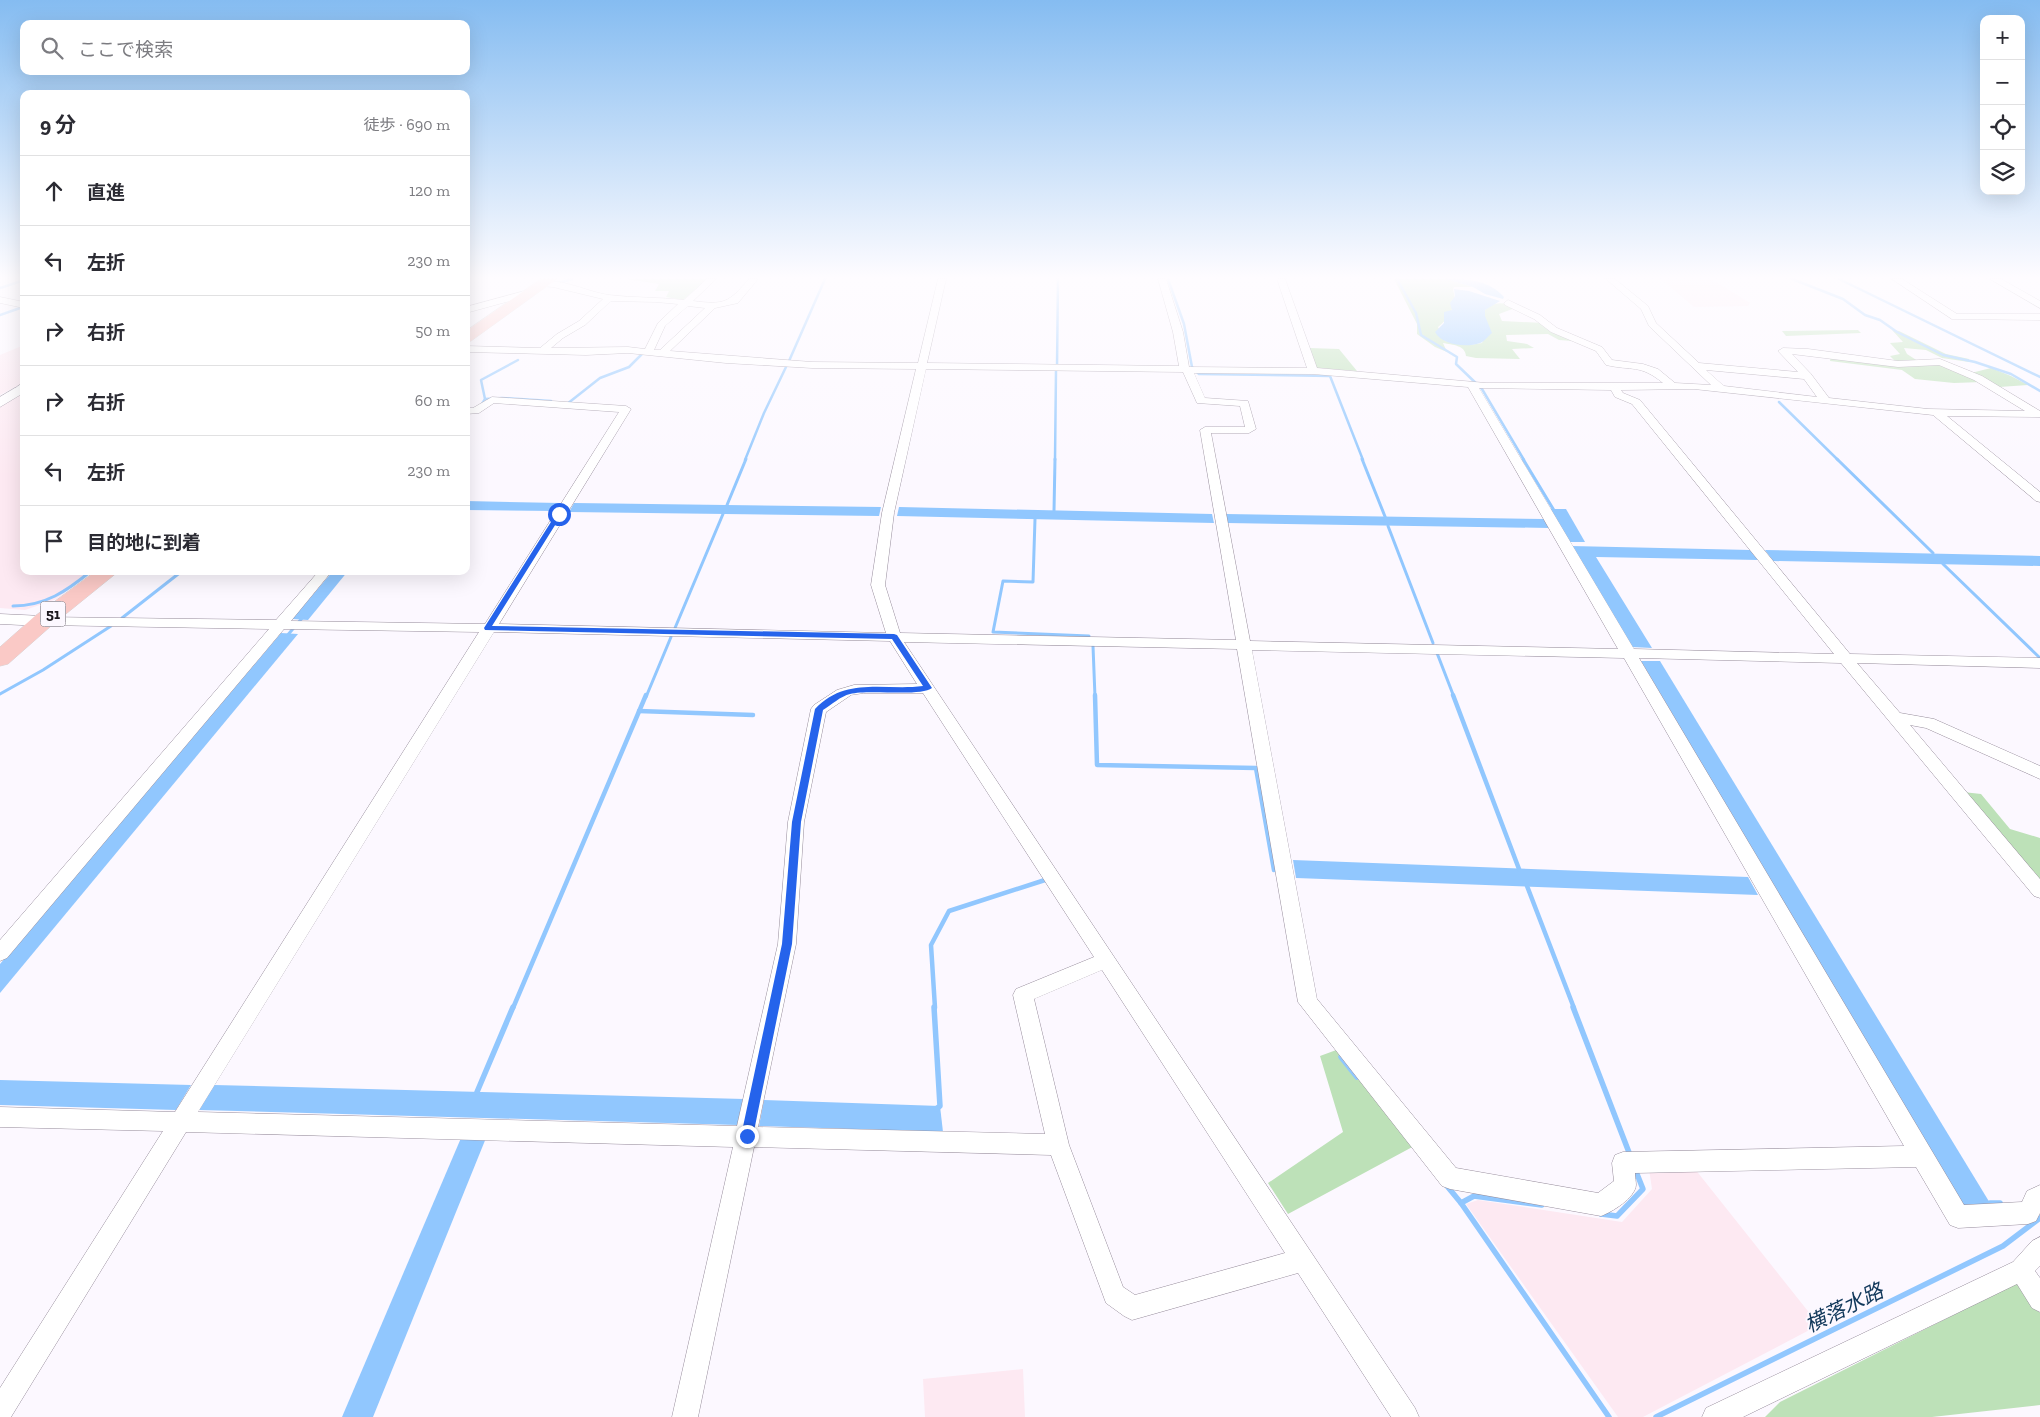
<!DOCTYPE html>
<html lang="ja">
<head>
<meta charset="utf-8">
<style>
  :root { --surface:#fff; --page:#f2f2f3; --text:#2b2b33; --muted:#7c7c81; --line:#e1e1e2 }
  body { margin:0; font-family:"Zilla Slab","Noto Sans JP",serif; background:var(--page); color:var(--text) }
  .controls { position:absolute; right:15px; top:15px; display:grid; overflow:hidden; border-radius:10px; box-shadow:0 5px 20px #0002 }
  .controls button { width:45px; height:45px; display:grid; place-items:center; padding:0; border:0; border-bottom:1px solid var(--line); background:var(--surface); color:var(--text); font:25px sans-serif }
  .stop { position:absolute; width:15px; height:15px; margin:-11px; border:4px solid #2563eb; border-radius:50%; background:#fff }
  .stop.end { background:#2563eb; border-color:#fff; box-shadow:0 1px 5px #0008 }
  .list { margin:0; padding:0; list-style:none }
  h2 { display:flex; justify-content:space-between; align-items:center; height:65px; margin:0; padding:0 20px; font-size:21px }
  h2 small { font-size:16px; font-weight:400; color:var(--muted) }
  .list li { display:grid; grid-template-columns:32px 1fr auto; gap:15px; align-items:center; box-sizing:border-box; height:70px; padding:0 20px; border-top:1px solid var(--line) }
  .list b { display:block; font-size:19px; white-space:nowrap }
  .list em { font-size:16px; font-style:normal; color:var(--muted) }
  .icon { flex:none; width:28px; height:28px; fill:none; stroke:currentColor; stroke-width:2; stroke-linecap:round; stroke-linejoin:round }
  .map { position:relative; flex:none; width:2040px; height:1417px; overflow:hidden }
  .search { position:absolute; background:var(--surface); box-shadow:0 5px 20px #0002; left:20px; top:20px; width:450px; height:55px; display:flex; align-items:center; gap:12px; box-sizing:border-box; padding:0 18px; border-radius:10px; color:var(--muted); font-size:19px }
  .panel { position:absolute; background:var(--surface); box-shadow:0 5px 20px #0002; left:20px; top:90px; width:450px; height:485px; border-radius:10px }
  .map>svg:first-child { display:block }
  .industrial { fill:#fde9f2 }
  .green { fill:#bde1b8 }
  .water { fill:#91c7fe }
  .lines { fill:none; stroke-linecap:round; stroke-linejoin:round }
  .stream-far3 { stroke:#91c7fe; stroke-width:2.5 }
  .stream-far2 { stroke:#91c7fe; stroke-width:3 }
  .stream-far1 { stroke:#91c7fe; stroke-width:4.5 }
  .stream { stroke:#91c7fe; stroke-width:5.5 }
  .minor-casing { stroke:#978d9c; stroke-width:1 }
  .tertiary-casing { stroke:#978d9c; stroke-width:1 }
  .primary-casing { stroke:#d6d5d6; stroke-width:1 }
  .minor { fill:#fff; fill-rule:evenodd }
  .tertiary { fill:#fff; fill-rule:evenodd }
  .primary { fill:#fac9c6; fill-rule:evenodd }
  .route { fill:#2563eb }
  .labels { text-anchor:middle; stroke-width:4; stroke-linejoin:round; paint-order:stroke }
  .shield { fill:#fcf8ff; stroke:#5f5b62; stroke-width:1 }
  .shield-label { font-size:15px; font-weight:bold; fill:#1c181e }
  .near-water-label { font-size:21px; font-style:italic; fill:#10375a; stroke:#fcf8ff }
</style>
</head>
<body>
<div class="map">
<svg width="2040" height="1417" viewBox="0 0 2040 1417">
  <rect width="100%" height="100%" fill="#fcf8ff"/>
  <g class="industrial">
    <path d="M1661,279H1711L1750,303L1748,306L1694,307Z"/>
    <path d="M24,345V379L19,385L0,395V355Z"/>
    <path d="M24,390V571H93L57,599L25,610L0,608V407Z"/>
    <path d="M1649,1169H1695L1819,1325L1643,1417H1618L1466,1204L1478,1200L1622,1222L1652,1189Z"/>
    <path d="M1023,1369L1025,1417H925L923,1379Z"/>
  </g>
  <g class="green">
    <path d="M626,279H708L683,300L666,297L669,291H655L659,284Z"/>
    <path d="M1394,279H1446L1473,287H1454L1453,290C1458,303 1449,319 1438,327L1445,341L1470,345L1482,343L1485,337V310C1494,301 1504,302 1515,308L1499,314L1502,321L1544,323L1572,341L1559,340L1548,334L1506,335L1507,341L1527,344L1534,348L1512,349L1520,359L1476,358L1466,356C1465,345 1453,345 1443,343L1447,352L1435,347L1417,334V324Z"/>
    <path d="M1858,330L1861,333L1786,336L1782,331Z"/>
    <path d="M1892,330L1899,331L1946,354L1969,359V362L1942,358L1926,350L1904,348L1907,354L1924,365L1941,363L1982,382L1954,383L1915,379L1902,370L1830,361L1831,356L1897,363L1890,356L1900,354L1890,343L1903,342Z"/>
    <path d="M1309,348L1339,349L1357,371L1316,368Z"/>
    <path d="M1991,368L2011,376L2028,385L1999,387L1971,373Z"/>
    <path d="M1963,792L1981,794L2010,829L2040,838V880Z"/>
    <path d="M1339,1049L1416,1145L1288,1214L1268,1183L1343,1132L1320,1056Z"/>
    <path d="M2021,1281L2040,1313V1405L1932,1417H1765L1780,1402Z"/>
  </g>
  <g class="water">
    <path d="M1446,279C1468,279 1489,280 1504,297L1503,299L1485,294L1473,287Z"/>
    <path d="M1454,289L1469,291L1500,301L1485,310V316L1492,333C1488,336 1484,342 1480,343C1466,348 1442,345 1435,332L1444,323V312L1452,310L1450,303L1455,296Z"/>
    <path d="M466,501L560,503L555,511L466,510Z"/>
    <path d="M574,503L881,507L879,516L569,512Z"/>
    <path d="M899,507L1212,514L1214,523L897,516Z"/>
    <path d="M1549,509H1566L1585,542H1568Z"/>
    <path d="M1226,514L1544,519L1549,528L1227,523Z"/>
    <path d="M1571,546L1751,550L1759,560L1596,557L1652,648L1632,647Z"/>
    <path d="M1765,550L2040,556V566L1773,561Z"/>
    <path d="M333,571H348L308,620L292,619Z"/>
    <path d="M281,633L298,634L0,993V964Z"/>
    <path d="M1641,661H1660L1993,1208L1962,1206Z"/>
    <path d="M1293,860L1748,877L1758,895L1296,878Z"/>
    <path d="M0,1080L191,1085L176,1110L0,1105Z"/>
    <path d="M214,1085L744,1099L738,1125L199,1110Z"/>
    <path d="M764,1100L940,1106L943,1132L759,1126Z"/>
    <path d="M461,1138H486L373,1417H342Z"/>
  </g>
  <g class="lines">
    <g class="stream-far3">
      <path d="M1168,279L1184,324L1192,367L1199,374L1330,376L1363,460"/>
      <path d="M1397,279L1416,313L1421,335L1457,357L1456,364L1482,389L1524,460"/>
      <path d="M1792,279L1843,299L1865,315L1880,320L1897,332L1943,355L1975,362L2011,374L2040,391"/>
      <path d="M1839,279L2040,377"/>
      <path d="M559,283L572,279"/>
      <path d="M0,288L24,280"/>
      <path d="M0,315L20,308"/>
      <path d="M789,361L825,279"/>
      <path d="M1057,367L1058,279"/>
      <path d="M22,381L24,380"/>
      <path d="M485,399L502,398L551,401"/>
      <path d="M1779,402L1838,460"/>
      <path d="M482,404L485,399L481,380L518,360"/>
      <path d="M567,404L600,378L629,367L643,353"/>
      <path d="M745,460L764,413L786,367"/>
      <path d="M1055,460L1056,370"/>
    </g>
    <g class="stream-far2">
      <path d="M1362,459L1386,519"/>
      <path d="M1523,459L1555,512"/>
      <path d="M1837,459L1933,553"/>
      <path d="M727,505L746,459"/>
      <path d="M1054,511L1055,459"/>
      <path d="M1035,519L1033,582L1003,581L993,632L1089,636"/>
      <path d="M1388,526L1433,643"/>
      <path d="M1943,564L2040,658"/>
      <path d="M13,606C45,606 67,591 91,571"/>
      <path d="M122,618L182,571"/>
      <path d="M675,628L723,514"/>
      <path d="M286,637L303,617"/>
      <path d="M1093,646L1095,697"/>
      <path d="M1437,653L1454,697"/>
      <path d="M0,694L43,670L111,626"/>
      <path d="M646,697L671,637"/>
    </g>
    <g class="stream-far1">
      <path d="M1095,695L1097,765L1256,768L1274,870"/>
      <path d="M1453,695L1519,869"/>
      <path d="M639,711L753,715"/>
      <path d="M1527,886L1574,1008"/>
      <path d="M513,1008L646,695"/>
      <path d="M935,1008L931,945L949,911L1045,880"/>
    </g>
    <g class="stream">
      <path d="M934,1007L940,1106L936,1109"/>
      <path d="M1573,1007L1630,1155"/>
      <path d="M1341,1057L1357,1077"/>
      <path d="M477,1092L513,1007"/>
      <path d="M1447,1186L1461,1203"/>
      <path d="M1990,1203H2000"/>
      <path d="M1542,1205L1474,1196L1461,1203L1609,1417"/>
      <path d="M1601,1214L1617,1216L1643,1189L1635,1169"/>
      <path d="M1656,1417L2003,1246L2040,1218"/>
    </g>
    <defs>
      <g id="minor">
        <path d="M707,279H716L693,301C725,305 728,303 749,279H758L738,303L715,308L670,351L812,362L918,363L938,279H946L927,363L1179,366L1173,332L1158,279H1166L1183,332L1189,367L1307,368L1277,279H1285L1317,368L1486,383H1663C1640,364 1632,371 1606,365L1596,351L1551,332L1534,319L1505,305L1504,303L1508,300L1540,315L1557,328L1602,347L1612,360L1643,364L1658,369L1675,383L1711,385L1649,326L1641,309L1606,279H1615L1648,306L1656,323L1699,363L1798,372L1778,351L1783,348L1808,349L1898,361L1940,359L1982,376L2040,411V417L1947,416L2040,492V502L2036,501L1933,415L1694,389L1621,390L1623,393L1640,400L1850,654L2040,658V668L1857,663L1900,713L1934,719L2040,766V779L1926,728L1910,725L2040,879V898L2034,896L1841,663L1639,658L1964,1205L2022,1202L2027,1191L2040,1185V1213L2036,1221L2028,1224L1958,1228L1950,1225L1916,1167L1635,1173C1635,1177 1636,1182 1636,1185C1635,1198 1612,1212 1601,1216L1450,1189L1442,1186L1298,1002L1237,649L904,642L1415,1408L1419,1417H1391L1298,1273L1132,1320L1124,1316L1106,1303L1051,1155L754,1147L698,1417H672L733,1147L186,1132L11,1417H0V1388L163,1131L0,1127V1107L175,1112L479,632L284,629L7,958L0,961V940L269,629L43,625L36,621L43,617L276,620L319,571H332L291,621L485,624L619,412L494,403L479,413L466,414V408H473L492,397L626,406L631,409L499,624L886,633L871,585L882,513L916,369L812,368L726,363L628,353L586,355L466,352V346L540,348L557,334L579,321L603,299L553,287L540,286V282C563,278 587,292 609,295C633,298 659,297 684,300ZM611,301L656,302L678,304L658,323L645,349L628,347L551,348L563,338L585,325ZM688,306L705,308L660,350H654L665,326ZM1792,354L1898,367L1939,365L1974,380L2025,411L1928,409L1829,398L1811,374ZM926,369L1183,372L1197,403L1240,406L1245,427H1205L1200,430L1236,640L900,633L885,585L894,513ZM1706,370L1804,379L1817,397L1724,386ZM1194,373L1313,374L1468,387L1618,649L1250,641L1211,433H1249L1256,429L1248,401L1205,398ZM1479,388L1611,390L1615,397L1632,404L1834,654L1634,649ZM494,632L890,641L917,684L854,685L837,690L814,705L811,709L788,822L778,944L737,1126L198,1112ZM1252,650L1624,658L1904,1146L1623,1152L1615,1155L1612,1163L1614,1181L1598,1193L1456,1168L1317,999ZM864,693H923L1094,957L1016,989L1013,995L1045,1134L758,1127L796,944L804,822L826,712L851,695ZM1102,970L1285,1253L1135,1295L1123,1287L1069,1145L1034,999Z"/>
        <path d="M1892,279H1902L1957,314H2040V320L1952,319Z"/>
        <path d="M1990,279H2001L2040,301V308Z"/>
        <path d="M532,289L535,290V294L466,313V307Z"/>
        <path d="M0,297L24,302V308L0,303Z"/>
        <path d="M24,382V390L19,394H11L10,392Z"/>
        <path d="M2040,1237V1266L2035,1271L2040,1278V1312L2032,1308L2017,1284L1743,1417H1702L1706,1408L2013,1262L2032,1241Z"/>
      </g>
      <g id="tertiary">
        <path d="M15,388L20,389L21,392L20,395L0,407V397Z"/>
        <path d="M0,614L43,616L49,617L52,621L49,625L43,626L0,624Z"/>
      </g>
      <g id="primary">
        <path d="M541,279H557L471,341L466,342V331Z"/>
        <path d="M96,571H119L51,626L8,664L0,666V647L35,616Z"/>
      </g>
    </defs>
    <use href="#minor" class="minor-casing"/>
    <use href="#tertiary" class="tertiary-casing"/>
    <use href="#primary" class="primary-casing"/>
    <use href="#minor" class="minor"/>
    <use href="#tertiary" class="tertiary"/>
    <use href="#primary" class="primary"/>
  </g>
  <linearGradient id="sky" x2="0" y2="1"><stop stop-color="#85bcf1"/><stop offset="0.58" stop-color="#fefcff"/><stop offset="1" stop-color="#fefcff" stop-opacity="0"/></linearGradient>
  <rect width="2040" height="478" fill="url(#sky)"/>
  <path class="route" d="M559,512L562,514L492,626L894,634L897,635L932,688C921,697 869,689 850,694C841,696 831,705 823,710L801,822L792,944L753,1136L751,1140L747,1141L743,1140L741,1136L782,944L792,822L815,709C846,676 885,691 923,686L892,639L485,630L484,628L556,514Z"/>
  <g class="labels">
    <rect class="shield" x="40.5" y="601.5" width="25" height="25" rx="4"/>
    <g class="shield-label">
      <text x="53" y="619">51</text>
    </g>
    <g class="near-water-label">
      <text transform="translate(1844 1308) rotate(-26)" y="7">横落水路</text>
    </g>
  </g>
</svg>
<div class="controls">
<button>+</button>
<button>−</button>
<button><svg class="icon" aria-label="locate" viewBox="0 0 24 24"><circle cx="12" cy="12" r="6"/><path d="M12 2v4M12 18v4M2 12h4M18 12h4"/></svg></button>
<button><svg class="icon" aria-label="layers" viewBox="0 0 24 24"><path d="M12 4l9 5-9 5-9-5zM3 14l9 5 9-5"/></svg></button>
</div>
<div class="stop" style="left:559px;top:514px"></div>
<div class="stop end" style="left:747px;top:1136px"></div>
<div class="search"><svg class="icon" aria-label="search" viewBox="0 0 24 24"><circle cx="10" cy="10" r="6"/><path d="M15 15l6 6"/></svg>ここで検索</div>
<section class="panel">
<h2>9 分<small>徒歩 · 690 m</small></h2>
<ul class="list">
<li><svg class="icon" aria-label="ahead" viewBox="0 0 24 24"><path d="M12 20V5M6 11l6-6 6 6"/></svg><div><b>直進</b></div><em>120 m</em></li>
<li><svg class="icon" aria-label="left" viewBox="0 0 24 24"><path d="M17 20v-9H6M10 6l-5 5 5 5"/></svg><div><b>左折</b></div><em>230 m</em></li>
<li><svg class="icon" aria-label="right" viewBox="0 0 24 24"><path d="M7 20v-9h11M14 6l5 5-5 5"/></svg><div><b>右折</b></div><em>50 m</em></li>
<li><svg class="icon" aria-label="right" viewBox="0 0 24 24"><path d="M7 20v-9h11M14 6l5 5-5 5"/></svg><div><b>右折</b></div><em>60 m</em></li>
<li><svg class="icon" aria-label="left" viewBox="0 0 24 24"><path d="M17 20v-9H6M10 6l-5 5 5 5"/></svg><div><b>左折</b></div><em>230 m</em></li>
<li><svg class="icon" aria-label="arrive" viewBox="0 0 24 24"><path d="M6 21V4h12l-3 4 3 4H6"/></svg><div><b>目的地に到着</b></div></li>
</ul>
</section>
</div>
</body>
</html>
